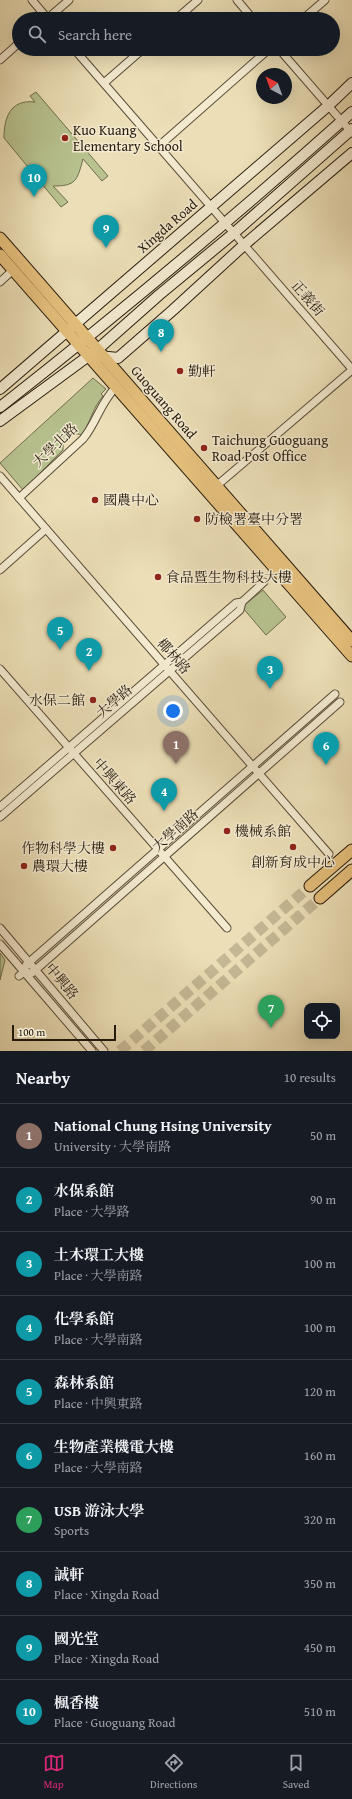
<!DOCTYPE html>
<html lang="en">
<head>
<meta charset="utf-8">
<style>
  :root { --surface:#171b24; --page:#242831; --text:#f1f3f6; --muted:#9ea1a6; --line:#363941; --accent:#db2777 }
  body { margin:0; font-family:"Gentium Book Plus","Noto Serif TC",serif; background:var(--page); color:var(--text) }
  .controls { position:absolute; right:12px; bottom:12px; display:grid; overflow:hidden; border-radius:8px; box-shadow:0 4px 16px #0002 }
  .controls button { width:36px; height:36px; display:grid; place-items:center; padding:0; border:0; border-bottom:1px solid var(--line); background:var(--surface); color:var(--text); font:20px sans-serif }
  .compass { position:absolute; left:256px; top:68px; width:36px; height:36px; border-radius:50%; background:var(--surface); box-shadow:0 4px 16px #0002; rotate:319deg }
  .scale { position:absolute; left:12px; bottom:10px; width:104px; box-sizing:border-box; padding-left:4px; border:2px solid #271b0e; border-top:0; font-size:11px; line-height:14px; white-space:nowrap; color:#271b0e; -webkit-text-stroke:3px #f3ead0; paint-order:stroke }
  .you { position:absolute; left:173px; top:711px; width:14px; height:14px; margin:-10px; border:3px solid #fff; border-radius:50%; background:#1a73e8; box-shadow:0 0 0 6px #1a73e833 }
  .badge { display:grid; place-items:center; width:26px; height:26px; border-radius:50%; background:var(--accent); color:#fff; font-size:13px; font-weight:700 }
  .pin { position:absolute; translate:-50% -33px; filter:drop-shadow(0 1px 2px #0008) }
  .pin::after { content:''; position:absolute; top:21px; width:14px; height:12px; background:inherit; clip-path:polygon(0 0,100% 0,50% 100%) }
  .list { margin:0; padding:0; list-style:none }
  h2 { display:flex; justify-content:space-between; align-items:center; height:52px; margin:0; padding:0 16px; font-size:17px }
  h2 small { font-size:13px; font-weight:400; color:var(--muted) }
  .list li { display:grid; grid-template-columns:26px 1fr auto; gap:12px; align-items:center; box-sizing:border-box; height:64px; padding:0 16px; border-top:1px solid var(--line) }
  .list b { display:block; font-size:15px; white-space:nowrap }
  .list p { margin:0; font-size:13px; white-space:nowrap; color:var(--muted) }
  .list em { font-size:13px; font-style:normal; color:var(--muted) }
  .icon { flex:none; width:22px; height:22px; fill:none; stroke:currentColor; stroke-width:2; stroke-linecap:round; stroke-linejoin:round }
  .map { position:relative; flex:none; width:352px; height:1051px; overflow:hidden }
  .search { position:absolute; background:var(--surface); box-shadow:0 4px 16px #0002; left:12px; right:12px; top:12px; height:44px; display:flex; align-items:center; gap:10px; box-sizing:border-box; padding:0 14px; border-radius:22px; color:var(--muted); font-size:15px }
  .sheet { height:692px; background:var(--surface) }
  nav { display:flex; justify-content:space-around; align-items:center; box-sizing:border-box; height:56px; border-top:1px solid var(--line); background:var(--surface); font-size:11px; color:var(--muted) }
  nav a { display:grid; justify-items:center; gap:2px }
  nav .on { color:var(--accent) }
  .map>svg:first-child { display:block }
  .green { fill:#b7c28f; stroke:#6f6e4e }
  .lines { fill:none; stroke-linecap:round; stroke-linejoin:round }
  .primary-tunnel { stroke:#c5b895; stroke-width:11; stroke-dasharray:11 5.5; stroke-linecap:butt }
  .street-casing { stroke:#584c38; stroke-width:9 }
  .secondary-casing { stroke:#271b0e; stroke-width:12 }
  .primary-casing { stroke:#271b0e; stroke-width:13 }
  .street { stroke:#f3ead0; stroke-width:7 }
  .secondary { stroke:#f3ead0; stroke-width:10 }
  .primary { stroke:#e6c07c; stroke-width:11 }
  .poi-dot { fill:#8f2418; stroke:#f3ead0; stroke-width:1.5 }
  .labels { text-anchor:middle; stroke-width:3; stroke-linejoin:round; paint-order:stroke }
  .poi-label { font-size:14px; fill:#271b0e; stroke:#f3ead0; text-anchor:start }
  .street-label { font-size:14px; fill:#271b0e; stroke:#f3ead0 }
</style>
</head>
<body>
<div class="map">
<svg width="352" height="1051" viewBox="0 0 352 1051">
  <rect width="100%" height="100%" fill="#ecdfb7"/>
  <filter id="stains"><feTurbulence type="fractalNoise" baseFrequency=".005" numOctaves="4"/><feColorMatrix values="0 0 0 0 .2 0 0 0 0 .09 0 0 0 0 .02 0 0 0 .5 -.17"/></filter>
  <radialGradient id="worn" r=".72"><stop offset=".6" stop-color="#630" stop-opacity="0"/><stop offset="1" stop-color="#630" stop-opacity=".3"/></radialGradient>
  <g class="green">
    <path d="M36,92L108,176L102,181L83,159C77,181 76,186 53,186L68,202L61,207L4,138C4,118 10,99 35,102L30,96Z"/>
    <path d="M93,378L106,389L101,394L103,396C93,407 90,423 82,435C68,431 63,437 63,450L23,490L0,463Z"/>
    <path d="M263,590L286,617L266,635L242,607Z"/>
    <path d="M0,953L5,960L0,980Z"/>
  </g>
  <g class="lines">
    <g class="primary-tunnel">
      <path d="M120,1051L310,886"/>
      <path d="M144,1051L320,898"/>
    </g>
    <defs>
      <g id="street">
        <path d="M32,0L48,19"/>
        <path d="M237,0L253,19"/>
        <path d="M47,19L69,0"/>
        <path d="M176,19L198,0"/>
        <path d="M303,19L325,0"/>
        <path d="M74,49L352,369"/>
        <path d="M279,49L352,133"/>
        <path d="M0,60L19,43"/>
        <path d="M104,83L143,49"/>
        <path d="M159,146L269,49"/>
        <path d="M0,282L13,270"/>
        <path d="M0,476L329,854"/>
        <path d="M214,488L352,370"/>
        <path d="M19,498L83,439C97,422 100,403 116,387"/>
        <path d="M0,570L46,529"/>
        <path d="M0,669L227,928"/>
        <path d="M0,807L236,603L242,602"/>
        <path d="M0,817L240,610L242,602L264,582"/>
        <path d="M0,928L104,1051"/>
        <path d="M0,944L92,1051"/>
        <path d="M24,972L32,973L340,702"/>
        <path d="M19,976L24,972L26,965L335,694"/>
      </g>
      <g id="secondary">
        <path d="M99,356L118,358L173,310L244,245L352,153"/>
        <path d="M0,389L328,106L352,83"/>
        <path d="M0,407C120,313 238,214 352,112"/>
        <path d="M0,421L98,349L159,295L234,233L352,129"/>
      </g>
      <g id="primary">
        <path d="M0,238L352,641"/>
        <path d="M0,255L352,656"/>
        <path d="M310,886L352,850"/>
        <path d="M320,898L352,870"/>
      </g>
    </defs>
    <use href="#street" class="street-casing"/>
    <use href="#secondary" class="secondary-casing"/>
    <use href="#primary" class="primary-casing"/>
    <use href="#street" class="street"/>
    <use href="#secondary" class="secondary"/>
    <use href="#primary" class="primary"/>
  </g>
  <g class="poi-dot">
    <circle cx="65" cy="138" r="4"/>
    <circle cx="180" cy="371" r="4"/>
    <circle cx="204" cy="448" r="4"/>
    <circle cx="95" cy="500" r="4"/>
    <circle cx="197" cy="519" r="4"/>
    <circle cx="158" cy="577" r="4"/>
    <circle cx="93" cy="700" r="4"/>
    <circle cx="227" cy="831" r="4"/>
    <circle cx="293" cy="847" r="4"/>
    <circle cx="113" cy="848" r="4"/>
    <circle cx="24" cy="866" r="4"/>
  </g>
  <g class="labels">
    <g class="poi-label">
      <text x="73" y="135">Kuo Kuang<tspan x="73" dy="16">Elementary School</tspan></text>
      <text x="188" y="376">勤軒</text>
      <text x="212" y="445">Taichung Guoguang<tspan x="212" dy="16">Road Post Office</tspan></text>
      <text x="103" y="505">國農中心</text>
      <text x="205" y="524">防檢署臺中分署</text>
      <text x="166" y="582">食品暨生物科技大樓</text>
      <text x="85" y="705" text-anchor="end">水保二館</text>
      <text x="235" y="836">機械系館</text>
      <text x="105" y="853" text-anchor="end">作物科學大樓</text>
      <text x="293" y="867" text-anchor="middle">創新育成中心</text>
      <text x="32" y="871">農環大樓</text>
    </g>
    <g class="street-label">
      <text transform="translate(167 226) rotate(-41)" y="5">Xingda Road</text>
      <text transform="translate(308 298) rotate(49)" y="5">正義街</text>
      <text transform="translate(164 402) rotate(49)" y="5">Guoguang Road</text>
      <text transform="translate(55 445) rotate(-44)" y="5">大學北路</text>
      <text transform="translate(174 656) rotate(49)" y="5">椰林路</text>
      <text transform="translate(114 701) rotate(-41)" y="5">大學路</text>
      <text transform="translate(115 781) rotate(49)" y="5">中興東路</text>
      <text transform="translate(175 830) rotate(-41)" y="5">大學南路</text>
      <text transform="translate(62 981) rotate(50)" y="5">中興路</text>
    </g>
  </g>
  <rect width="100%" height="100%" filter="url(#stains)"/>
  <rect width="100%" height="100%" fill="url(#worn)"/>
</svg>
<div class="controls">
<button><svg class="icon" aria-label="locate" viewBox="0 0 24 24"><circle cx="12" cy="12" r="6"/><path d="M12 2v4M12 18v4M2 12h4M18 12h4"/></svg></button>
</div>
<svg class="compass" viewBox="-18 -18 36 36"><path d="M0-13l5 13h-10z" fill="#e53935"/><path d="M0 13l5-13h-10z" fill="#9ea1a6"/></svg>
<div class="scale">100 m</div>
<div class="you"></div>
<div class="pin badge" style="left:176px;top:764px;background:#8d6e63">1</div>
<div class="pin badge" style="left:89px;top:671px;background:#0f9aa8">2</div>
<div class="pin badge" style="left:270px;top:689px;background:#0f9aa8">3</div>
<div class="pin badge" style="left:164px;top:811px;background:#0f9aa8">4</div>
<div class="pin badge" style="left:60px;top:650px;background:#0f9aa8">5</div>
<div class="pin badge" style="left:326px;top:765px;background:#0f9aa8">6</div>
<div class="pin badge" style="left:271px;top:1028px;background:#2e9e5b">7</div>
<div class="pin badge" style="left:161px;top:352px;background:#0f9aa8">8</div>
<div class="pin badge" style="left:106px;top:248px;background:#0f9aa8">9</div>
<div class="pin badge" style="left:34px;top:197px;background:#0f9aa8">10</div>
<div class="search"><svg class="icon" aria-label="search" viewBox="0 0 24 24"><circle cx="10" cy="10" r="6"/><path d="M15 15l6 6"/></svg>Search here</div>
</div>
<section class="sheet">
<h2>Nearby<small>10 results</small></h2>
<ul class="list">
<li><span class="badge" style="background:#8d6e63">1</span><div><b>National Chung Hsing University</b><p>University · 大學南路</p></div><em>50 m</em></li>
<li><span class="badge" style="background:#0f9aa8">2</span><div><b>水保系館</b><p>Place · 大學路</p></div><em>90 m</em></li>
<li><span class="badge" style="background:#0f9aa8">3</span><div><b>土木環工大樓</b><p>Place · 大學南路</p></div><em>100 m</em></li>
<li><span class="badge" style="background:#0f9aa8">4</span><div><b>化學系館</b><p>Place · 大學南路</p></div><em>100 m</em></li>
<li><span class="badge" style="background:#0f9aa8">5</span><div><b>森林系館</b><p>Place · 中興東路</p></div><em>120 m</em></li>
<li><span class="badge" style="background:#0f9aa8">6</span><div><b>生物產業機電大樓</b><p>Place · 大學南路</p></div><em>160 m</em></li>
<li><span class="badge" style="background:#2e9e5b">7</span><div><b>USB 游泳大學</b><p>Sports</p></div><em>320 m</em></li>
<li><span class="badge" style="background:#0f9aa8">8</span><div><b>誠軒</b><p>Place · Xingda Road</p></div><em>350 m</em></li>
<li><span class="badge" style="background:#0f9aa8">9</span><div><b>國光堂</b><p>Place · Xingda Road</p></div><em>450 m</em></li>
<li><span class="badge" style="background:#0f9aa8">10</span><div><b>楓香樓</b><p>Place · Guoguang Road</p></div><em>510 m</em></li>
</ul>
</section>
<nav>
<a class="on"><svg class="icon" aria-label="map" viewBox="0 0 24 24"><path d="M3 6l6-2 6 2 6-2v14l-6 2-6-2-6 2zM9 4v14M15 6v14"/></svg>Map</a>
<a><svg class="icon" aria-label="directions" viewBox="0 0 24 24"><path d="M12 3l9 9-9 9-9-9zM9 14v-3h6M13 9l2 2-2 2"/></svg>Directions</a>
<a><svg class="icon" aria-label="saved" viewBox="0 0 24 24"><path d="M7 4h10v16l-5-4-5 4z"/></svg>Saved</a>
</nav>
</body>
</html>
